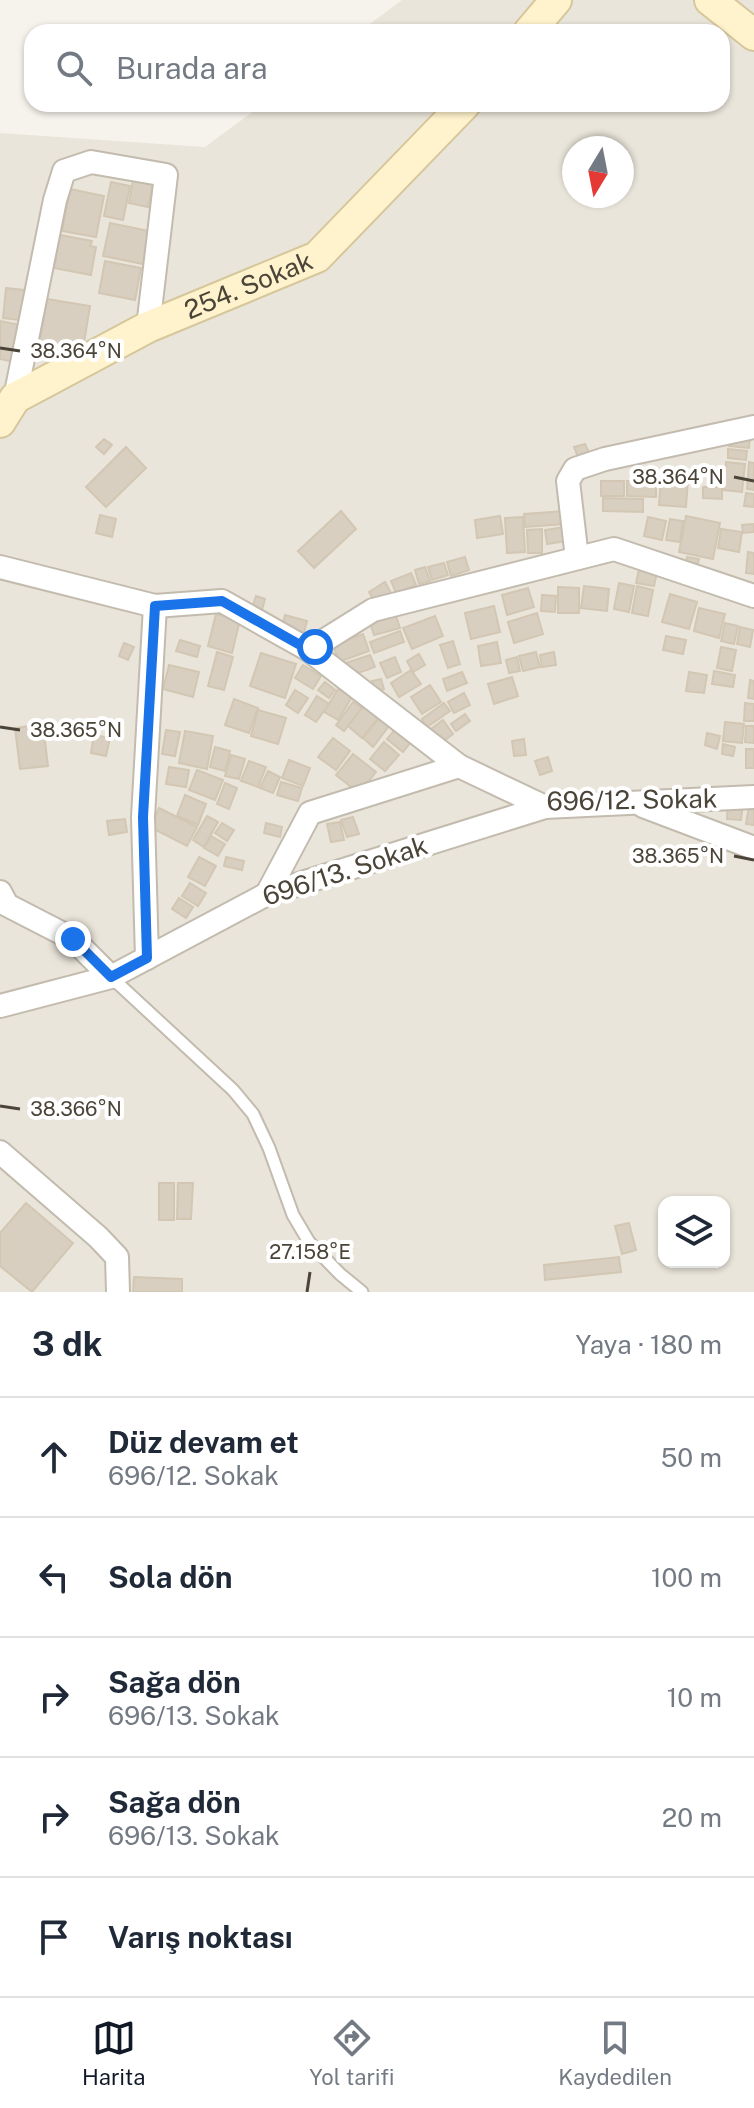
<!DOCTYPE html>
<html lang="tr">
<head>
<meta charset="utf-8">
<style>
  :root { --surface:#fff; --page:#f2f2f3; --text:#1f2937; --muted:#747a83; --line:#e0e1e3; --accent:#111827 }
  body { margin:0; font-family:"Public Sans",sans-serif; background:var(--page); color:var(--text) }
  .controls { position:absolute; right:24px; bottom:24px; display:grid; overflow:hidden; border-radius:16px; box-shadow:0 2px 6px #0004 }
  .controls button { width:72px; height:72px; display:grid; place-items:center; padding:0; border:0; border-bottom:2px solid var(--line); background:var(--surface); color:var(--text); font:40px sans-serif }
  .compass { position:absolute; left:562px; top:136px; width:72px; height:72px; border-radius:50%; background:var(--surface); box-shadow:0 2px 6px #0004; rotate:190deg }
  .stop { position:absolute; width:24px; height:24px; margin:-18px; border:6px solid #1a73e8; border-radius:50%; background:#fff }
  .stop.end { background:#1a73e8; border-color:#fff; box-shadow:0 2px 8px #0008 }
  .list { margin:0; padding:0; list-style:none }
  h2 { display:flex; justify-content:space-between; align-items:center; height:104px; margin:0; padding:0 32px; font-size:34px }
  h2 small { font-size:26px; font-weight:400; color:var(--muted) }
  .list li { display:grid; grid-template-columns:52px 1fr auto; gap:24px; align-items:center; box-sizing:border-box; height:120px; padding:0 32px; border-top:2px solid var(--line) }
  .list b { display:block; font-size:30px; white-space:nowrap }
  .list p { margin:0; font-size:26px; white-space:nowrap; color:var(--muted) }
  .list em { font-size:26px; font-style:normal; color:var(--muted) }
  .icon { flex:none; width:44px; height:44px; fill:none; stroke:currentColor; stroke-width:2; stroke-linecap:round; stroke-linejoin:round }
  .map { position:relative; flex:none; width:754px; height:1292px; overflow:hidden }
  .search { position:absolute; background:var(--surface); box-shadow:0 2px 6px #0004; left:24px; right:24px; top:24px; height:88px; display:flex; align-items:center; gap:20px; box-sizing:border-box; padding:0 28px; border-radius:24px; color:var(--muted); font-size:30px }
  .sheet { height:704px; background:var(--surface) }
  nav { display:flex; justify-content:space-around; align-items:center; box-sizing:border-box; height:112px; border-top:2px solid var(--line); background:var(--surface); font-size:22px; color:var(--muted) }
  nav a { display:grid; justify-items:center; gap:4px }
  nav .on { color:var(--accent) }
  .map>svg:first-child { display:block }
  .residential { fill:#eae5da; fill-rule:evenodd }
  .building { fill:#d8cfc1; stroke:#d3c7b4; stroke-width:2 }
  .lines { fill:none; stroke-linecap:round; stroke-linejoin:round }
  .lane-casing { stroke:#c2bbae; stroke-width:15 }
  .street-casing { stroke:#c2bbae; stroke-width:26 }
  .secondary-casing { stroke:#d6c79b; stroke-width:34 }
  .lane { stroke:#fff; stroke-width:11 }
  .street { stroke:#fff; stroke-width:22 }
  .secondary { stroke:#fff3cd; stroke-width:30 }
  .route { stroke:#1a73e8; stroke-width:10 }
  .ticks { fill:none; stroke:#4b4439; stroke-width:3 }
  .labels { text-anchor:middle; stroke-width:8; stroke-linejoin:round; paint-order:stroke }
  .street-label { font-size:26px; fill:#4b4439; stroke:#fff }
  .ticks-label { font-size:20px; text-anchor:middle; fill:#4b4439; stroke:#fff; stroke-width:8; stroke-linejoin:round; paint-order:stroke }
</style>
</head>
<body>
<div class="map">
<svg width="754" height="1292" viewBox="0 0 754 1292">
  <rect width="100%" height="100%" fill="#f6f3ec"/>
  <path class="residential" d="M402,0H754V1292H0V133L205,147L263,104H722V32H359ZM574,148H622V196H574ZM664,1202H724V1262H664Z"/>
  <g class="building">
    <path d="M133,180L153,184L148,207L129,203Z"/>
    <path d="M111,182L130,186L123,220L104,216Z"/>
    <path d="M70,189L104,196L96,237L62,231Z"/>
    <path d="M110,223L149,231L143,264L103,256Z"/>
    <path d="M60,235L92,241L90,246L96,247L91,275L54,268Z"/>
    <path d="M105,261L141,268L135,300L99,293Z"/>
    <path d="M6,288L33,291L29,321L3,318Z"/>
    <path d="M47,299L90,306L83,349L70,348L45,354L38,353Z"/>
    <path d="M0,321L25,326L19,363L0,359Z"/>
    <path d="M730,434L750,436L749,448L729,446Z"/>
    <path d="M104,439L112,445L104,454L96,447Z"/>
    <path d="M585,444L589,453L578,457L574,447Z"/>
    <path d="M126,447L146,468L106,507L86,487Z"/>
    <path d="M728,449L747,451L746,460L728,458Z"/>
    <path d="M726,462L745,464L742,492L724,490Z"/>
    <path d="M749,462L754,463V490L747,489Z"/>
    <path d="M661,477L688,479L686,507L659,505Z"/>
    <rect x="601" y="481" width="23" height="15"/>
    <path d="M627,481H656V497L627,496Z"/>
    <path d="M703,487H722V499L703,498Z"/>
    <path d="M746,493L754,494V507L744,506Z"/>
    <path d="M603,498L643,499V512L603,511Z"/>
    <path d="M341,511L356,529L314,568L298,551Z"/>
    <path d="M564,511L565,524L525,527L524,514Z"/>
    <path d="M100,515L116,519L112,537L96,533Z"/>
    <path d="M500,516L503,534L477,538L475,520Z"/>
    <path d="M686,516L720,523L713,559L679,552Z"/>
    <path d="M523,517L525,552L507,553L505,518Z"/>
    <path d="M648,517L666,521L662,540L644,536Z"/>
    <path d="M670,519L683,521L680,542L666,540Z"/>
    <path d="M754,524V532L743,533L742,525Z"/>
    <path d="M565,527L567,541L547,544L545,530Z"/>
    <path d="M542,529V553H528L527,530Z"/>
    <path d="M721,529L742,532L739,552L718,548Z"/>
    <path d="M748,552L754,553V574L746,573Z"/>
    <path d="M465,557L469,570L451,576L447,562Z"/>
    <path d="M687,557L699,559L696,569L685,567Z"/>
    <path d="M444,563L448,575L432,580L428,567Z"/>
    <path d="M425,567L430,581L419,584L415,570Z"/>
    <path d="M639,569L657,572L654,586L636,583Z"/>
    <path d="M411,573L416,585L396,593L391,581Z"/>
    <path d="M385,582L391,593L375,602L369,592Z"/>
    <path d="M619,583L634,586L629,612L614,609Z"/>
    <path d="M584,586L609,589L607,611L581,608Z"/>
    <path d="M637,586L653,590L648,616L632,613Z"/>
    <path d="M558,587L579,588V613H558Z"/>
    <path d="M528,588L534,607L507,615L502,595Z"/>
    <path d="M670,594L697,602L689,629L662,622Z"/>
    <path d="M542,595L556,596L555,612L541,611Z"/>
    <path d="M256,596L265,599L261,614L251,611Z"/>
    <path d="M494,606L500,632L471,639L465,613Z"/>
    <path d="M699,608L725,614L719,638L694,631Z"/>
    <path d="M537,613L543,634L514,643L508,622Z"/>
    <path d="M216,614L240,620L232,653L208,646Z"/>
    <path d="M285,615L307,621L303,636L281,630Z"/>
    <path d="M396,616L400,628L374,635L370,623Z"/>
    <path d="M435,616L443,636L412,649L403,628Z"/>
    <path d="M725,623L738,626L734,644L721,641Z"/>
    <path d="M740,627L753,630L750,647L737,644Z"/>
    <path d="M400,631L404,642L374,653L370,642Z"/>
    <path d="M363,634L369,651L339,662L333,645Z"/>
    <path d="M666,636L686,640L683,654L663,650Z"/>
    <path d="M180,640L200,646L197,657L176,651Z"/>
    <path d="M453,641L460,664L448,668L440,645Z"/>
    <path d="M497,642L501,663L481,666L478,646Z"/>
    <path d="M124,643L134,647L128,660L119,656Z"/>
    <path d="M721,647L736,650L732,671L717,668Z"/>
    <path d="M217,652L233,657L224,690L208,686Z"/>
    <path d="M536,652L540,667L523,671L519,656Z"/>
    <path d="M554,652L556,665L542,667L540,655Z"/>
    <path d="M261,653L296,664L285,698L250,686Z"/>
    <path d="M419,654L425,665L413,672L407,661Z"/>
    <path d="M370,655L375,667L347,677L343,664Z"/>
    <path d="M395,657L401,672L387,678L380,663Z"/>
    <path d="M517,657L520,671L509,673L506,660Z"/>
    <path d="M169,665L199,672L193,697L163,689Z"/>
    <path d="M303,665L321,676L313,689L295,678Z"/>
    <path d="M411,670L421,684L399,697L391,683Z"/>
    <path d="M714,671L735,675L733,687L712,684Z"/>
    <path d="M462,672L467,683L447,691L443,679Z"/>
    <path d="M689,672L707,675L704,693L686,691Z"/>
    <path d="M512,677L518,696L494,704L488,684Z"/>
    <path d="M381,679L384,689L375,692L372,681Z"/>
    <path d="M750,680L754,681V699L748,698Z"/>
    <path d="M325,682L335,690L329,698L318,690Z"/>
    <path d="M430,685L441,702L422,714L411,697Z"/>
    <path d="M338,689L352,697L338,720L324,712Z"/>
    <path d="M295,690L308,698L298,713L286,705Z"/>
    <path d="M464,693L470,705L454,713L448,702Z"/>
    <path d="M317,696L329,704L316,722L305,715Z"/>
    <path d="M234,699L258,708L249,733L225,725Z"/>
    <path d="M353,702L362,708L344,731L336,725Z"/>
    <path d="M444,703L450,711L427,727L422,719Z"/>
    <path d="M745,703L754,704V721H744Z"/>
    <path d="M365,704L380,716L362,738L348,726Z"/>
    <path d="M258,710L286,718L278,744L251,736Z"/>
    <path d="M382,714L392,722L373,747L363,738Z"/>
    <path d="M465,714L470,721L456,731L451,724Z"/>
    <path d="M443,720L453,734L441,743L431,729Z"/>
    <path d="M725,722L744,724L742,743L723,741Z"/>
    <path d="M43,724L48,766L20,769L15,728Z"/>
    <path d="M398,726L414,738L403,752L387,739Z"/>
    <path d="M746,726H754V743L745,742Z"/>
    <path d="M166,730L180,732L175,756L162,754Z"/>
    <path d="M185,731L213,736L207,769L179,763Z"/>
    <path d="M707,733L720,736L717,749L705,745Z"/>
    <path d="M94,735L110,738L106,756L91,753Z"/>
    <path d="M333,738L350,751L336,770L318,757Z"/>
    <path d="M524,739L526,755L514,756L512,741Z"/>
    <path d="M384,742L399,755L385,771L370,759Z"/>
    <path d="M723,744L735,747L733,756L722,754Z"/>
    <path d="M215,747L230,751L225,771L210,767Z"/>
    <rect x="746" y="749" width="8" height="19"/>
    <path d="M353,754L376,772L359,793L336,775Z"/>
    <path d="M231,755L245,759L239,779L225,776Z"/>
    <path d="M548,757L552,771L540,775L535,761Z"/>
    <path d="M289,760L310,768L303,786L282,778Z"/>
    <path d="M249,761L266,767L258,787L241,781Z"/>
    <path d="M169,767L189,770L186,787L166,784Z"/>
    <path d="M197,770L223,780L215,800L189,790Z"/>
    <path d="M268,771L280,777L273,793L260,788Z"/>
    <path d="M281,782L302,788L298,801L277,795Z"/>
    <path d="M225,783L237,788L229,809L217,804Z"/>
    <path d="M185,795L206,804L198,825L177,816Z"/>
    <path d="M750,801L754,802V825L746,824Z"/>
    <path d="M728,802L743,803L741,820L727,819Z"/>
    <path d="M159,808L197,827L187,846L150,827Z"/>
    <path d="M207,816L218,822L204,847L193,840Z"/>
    <path d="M353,817L359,834L347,837L341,820Z"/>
    <path d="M125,819L127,832L109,835L107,821Z"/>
    <path d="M340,822L344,840L331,842L327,824Z"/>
    <path d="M222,823L234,830L227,841L215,833Z"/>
    <path d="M266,823L282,827L280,837L264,833Z"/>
    <path d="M211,836L225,844L218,856L204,848Z"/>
    <path d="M199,857L216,866L205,886L188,877Z"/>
    <path d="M226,857L244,861L242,870L224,866Z"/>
    <path d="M190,883L206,893L198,906L182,896Z"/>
    <path d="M179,898L193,907L186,918L172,909Z"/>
    <rect x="159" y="1183" width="15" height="37"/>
    <path d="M178,1183H193L191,1219H177Z"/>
    <path d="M26,1203L73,1243L32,1292L0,1266V1233Z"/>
    <path d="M629,1223L636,1250L622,1254L615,1226Z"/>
    <path d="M619,1257L621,1272L545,1280L544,1265Z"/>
    <path d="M134,1277L182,1279V1292H133Z"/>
  </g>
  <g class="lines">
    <defs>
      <path id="lane" d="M111,977L233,1090L253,1114L269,1148L293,1215L309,1242L340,1274L362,1292"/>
      <g id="street">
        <path d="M15,398L55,200L64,171L91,162L166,175L148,327"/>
        <path d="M577,558L568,481L575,469L605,459L754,427"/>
        <path d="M0,567L155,606L222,601L309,650L459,766L545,807L754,797"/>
        <path d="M309,650L373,610L614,549L754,596"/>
        <path d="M643,806L754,848"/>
        <path d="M0,892L7,905L73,939L111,977L267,894L545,807"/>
        <path d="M267,894L310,813L459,766"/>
        <path d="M147,958L143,817L155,606"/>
        <path d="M0,1006L111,977"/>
        <path d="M0,1152L98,1237L117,1257L118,1292"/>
      </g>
      <g id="secondary">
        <path d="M710,0L754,35"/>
        <path d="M529,32L556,0"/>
        <path id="s1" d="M0,422L15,398L148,327L317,257L465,104"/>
      </g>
    </defs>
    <use href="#lane" class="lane-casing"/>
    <use href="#street" class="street-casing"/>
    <use href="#secondary" class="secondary-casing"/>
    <use href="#lane" class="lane"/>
    <use href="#street" class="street"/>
    <use href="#secondary" class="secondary"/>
  </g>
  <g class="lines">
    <path class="route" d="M73,939L111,977L147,958L143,817L155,606L222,601L309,650L315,647"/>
  </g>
  <path class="ticks" d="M0,348L20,351M734,477L754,481M0,727L20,730M734,856L754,860M0,1106L20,1109M307,1292L310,1272"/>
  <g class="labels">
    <g class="street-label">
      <text dy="9" stroke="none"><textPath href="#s1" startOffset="288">254. Sokak</textPath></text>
      <text transform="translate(632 800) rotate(-1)" y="9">696/12. Sokak</text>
      <text transform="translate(345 871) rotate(-18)" y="9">696/13. Sokak</text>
    </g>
  </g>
  <g class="ticks-label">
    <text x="76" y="358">38.364°N</text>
    <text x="678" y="484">38.364°N</text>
    <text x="76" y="737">38.365°N</text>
    <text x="678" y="863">38.365°N</text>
    <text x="76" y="1116">38.366°N</text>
    <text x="310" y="1259">27.158°E</text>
  </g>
</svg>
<div class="controls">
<button><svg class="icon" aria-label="layers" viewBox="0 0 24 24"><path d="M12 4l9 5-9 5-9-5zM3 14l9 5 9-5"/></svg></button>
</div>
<svg class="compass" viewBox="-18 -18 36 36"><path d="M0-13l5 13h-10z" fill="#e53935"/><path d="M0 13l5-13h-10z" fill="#747a83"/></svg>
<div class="stop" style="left:315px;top:647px"></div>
<div class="stop end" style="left:73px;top:939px"></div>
<div class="search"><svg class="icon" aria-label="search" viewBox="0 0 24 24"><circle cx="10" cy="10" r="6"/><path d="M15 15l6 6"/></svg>Burada ara</div>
</div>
<section class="sheet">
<h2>3 dk<small>Yaya · 180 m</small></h2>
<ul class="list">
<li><svg class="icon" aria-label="ahead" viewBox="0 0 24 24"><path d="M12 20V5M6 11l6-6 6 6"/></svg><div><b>Düz devam et</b><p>696/12. Sokak</p></div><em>50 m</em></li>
<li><svg class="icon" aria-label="left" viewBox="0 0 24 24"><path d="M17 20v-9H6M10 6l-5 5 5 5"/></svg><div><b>Sola dön</b></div><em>100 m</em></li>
<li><svg class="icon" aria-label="right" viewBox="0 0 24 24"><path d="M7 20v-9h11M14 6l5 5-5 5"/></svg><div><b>Sağa dön</b><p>696/13. Sokak</p></div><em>10 m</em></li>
<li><svg class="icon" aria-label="right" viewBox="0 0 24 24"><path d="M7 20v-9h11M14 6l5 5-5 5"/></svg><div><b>Sağa dön</b><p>696/13. Sokak</p></div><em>20 m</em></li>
<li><svg class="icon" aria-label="arrive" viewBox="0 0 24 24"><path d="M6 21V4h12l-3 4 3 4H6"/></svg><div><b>Varış noktası</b></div></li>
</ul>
</section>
<nav>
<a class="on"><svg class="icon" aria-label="map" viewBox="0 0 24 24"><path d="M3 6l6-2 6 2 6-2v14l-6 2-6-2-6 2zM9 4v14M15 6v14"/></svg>Harita</a>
<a><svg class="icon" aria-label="directions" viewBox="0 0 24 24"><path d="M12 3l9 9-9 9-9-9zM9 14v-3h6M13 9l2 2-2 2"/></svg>Yol tarifi</a>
<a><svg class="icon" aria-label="saved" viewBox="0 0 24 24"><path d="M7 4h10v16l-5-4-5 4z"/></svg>Kaydedilen</a>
</nav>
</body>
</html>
